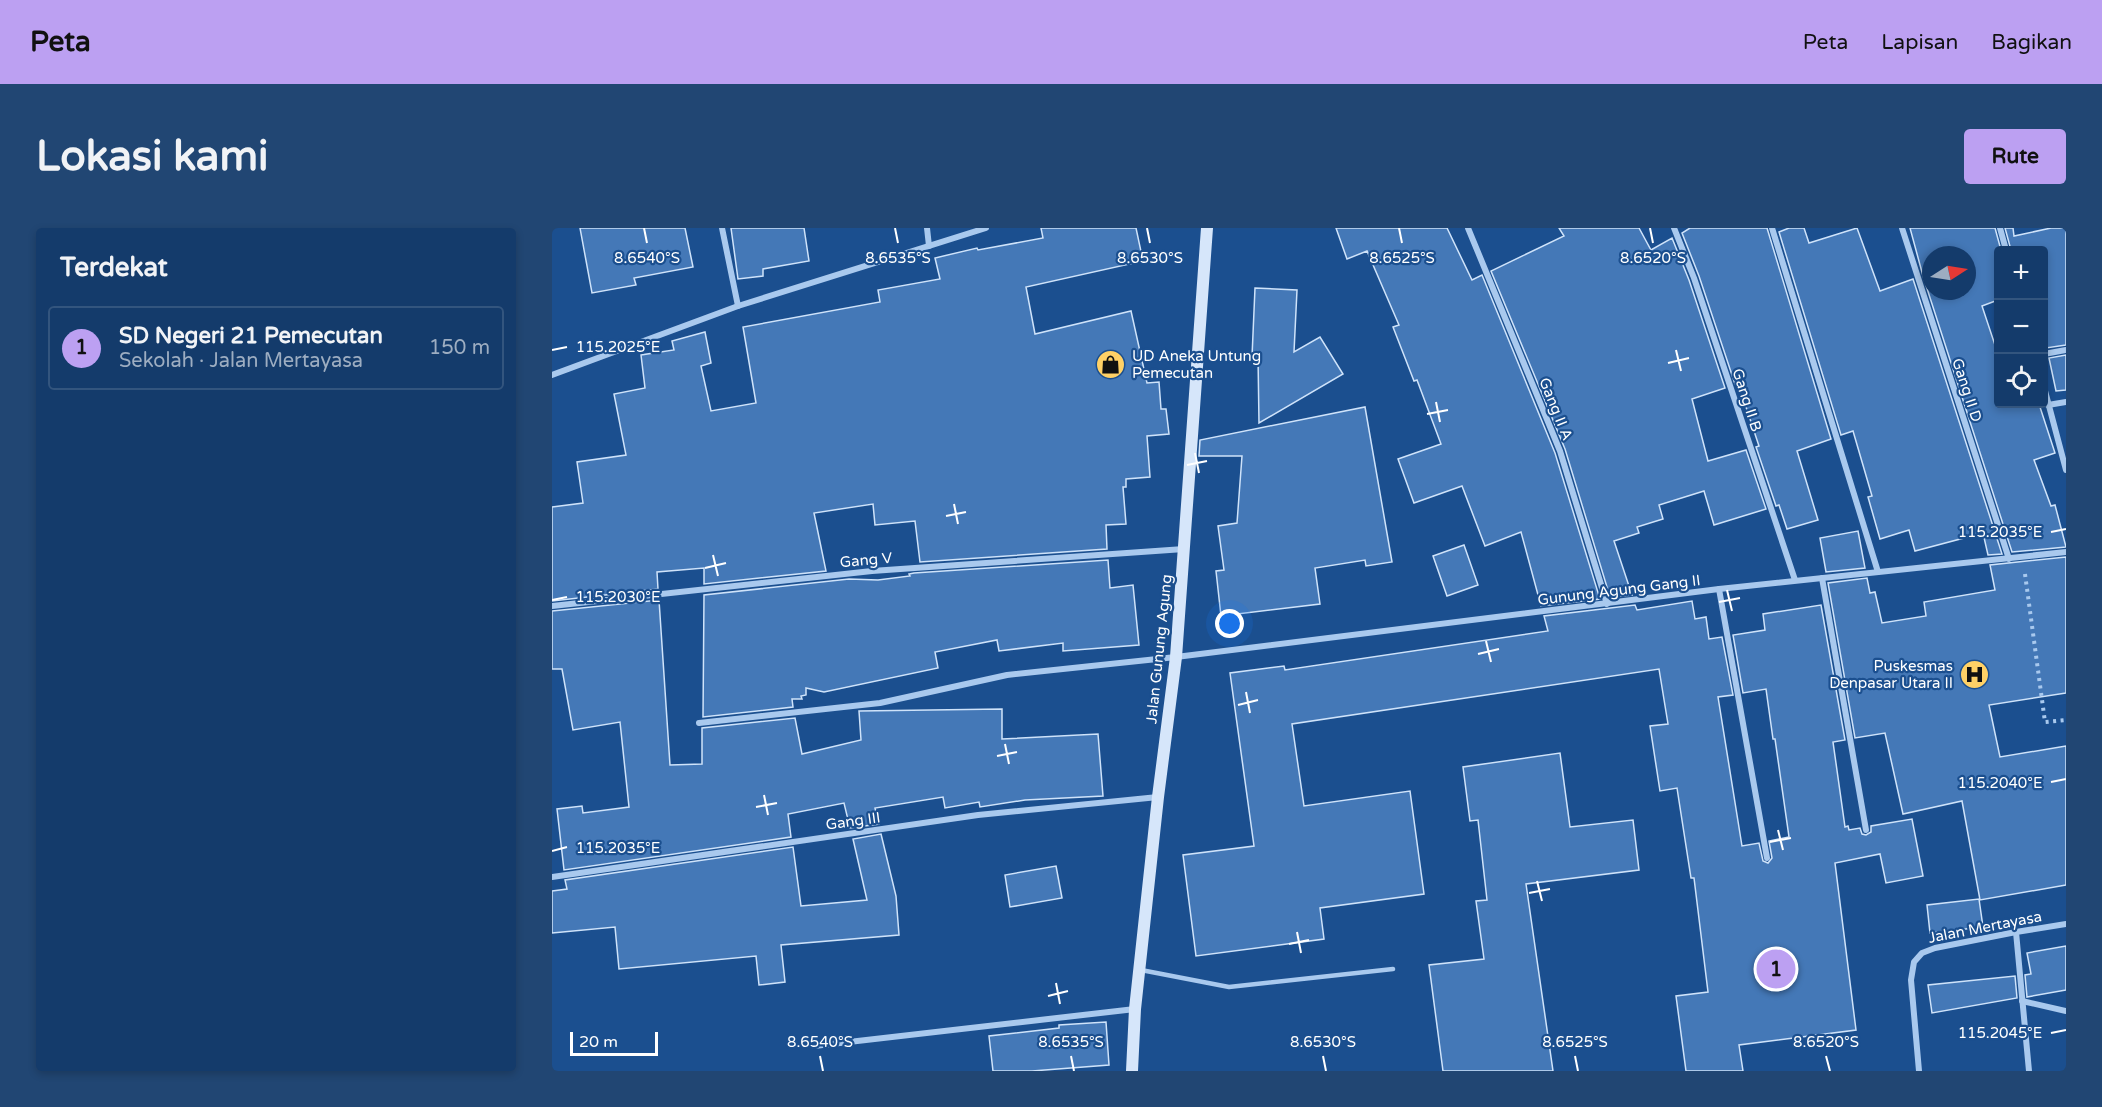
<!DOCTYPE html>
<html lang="id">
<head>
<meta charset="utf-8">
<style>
  :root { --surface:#143b6b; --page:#214673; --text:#f1f3f6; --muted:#9dadc1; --line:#33557e; --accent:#bca0f2 }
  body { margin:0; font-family:"Varela Round",sans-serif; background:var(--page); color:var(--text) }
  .controls { position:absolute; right:18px; top:18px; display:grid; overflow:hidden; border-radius:6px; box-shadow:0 3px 9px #0003 }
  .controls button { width:54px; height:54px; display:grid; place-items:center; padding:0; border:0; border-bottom:2px solid var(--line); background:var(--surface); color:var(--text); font:30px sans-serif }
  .compass { position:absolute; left:1370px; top:18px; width:54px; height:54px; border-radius:50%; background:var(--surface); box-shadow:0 3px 9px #0003; rotate:78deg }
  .scale { position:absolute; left:18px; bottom:15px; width:88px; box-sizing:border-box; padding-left:6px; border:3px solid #fff; border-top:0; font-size:16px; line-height:21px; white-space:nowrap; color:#fff; -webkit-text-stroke:4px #1b4f8f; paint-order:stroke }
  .you { position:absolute; left:678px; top:396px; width:21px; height:21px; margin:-15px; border:4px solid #fff; border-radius:50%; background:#1a73e8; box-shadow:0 0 0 9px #1a73e833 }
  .badge { display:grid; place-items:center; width:39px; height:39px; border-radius:50%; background:var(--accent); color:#111; font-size:20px; font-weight:700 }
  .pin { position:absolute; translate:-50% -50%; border:3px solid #fff; box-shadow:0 2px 6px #0006 }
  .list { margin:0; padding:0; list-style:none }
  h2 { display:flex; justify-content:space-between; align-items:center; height:78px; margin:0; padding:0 24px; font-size:26px }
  h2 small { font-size:20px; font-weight:400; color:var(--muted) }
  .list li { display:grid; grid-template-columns:39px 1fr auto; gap:18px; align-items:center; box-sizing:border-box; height:84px; margin:0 12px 12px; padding:0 12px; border:2px solid var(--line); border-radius:6px }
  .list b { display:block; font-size:22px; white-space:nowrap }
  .list p { margin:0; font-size:20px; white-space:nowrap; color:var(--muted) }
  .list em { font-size:20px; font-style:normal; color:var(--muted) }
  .icon { flex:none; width:33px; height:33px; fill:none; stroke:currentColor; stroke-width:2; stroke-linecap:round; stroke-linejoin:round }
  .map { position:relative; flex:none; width:1514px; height:843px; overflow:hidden; border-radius:6px }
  header { display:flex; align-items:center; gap:36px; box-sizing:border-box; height:84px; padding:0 30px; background:var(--accent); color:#111 }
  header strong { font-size:28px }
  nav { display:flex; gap:33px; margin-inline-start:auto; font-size:21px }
  .intro { display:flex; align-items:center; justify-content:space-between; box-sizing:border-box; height:144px; padding:0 36px }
  h1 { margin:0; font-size:42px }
  .button { padding:15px 27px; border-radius:6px; background:var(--accent); color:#111; font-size:21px; font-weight:700 }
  main { display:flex; gap:36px; padding:0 36px }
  aside { flex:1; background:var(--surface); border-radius:6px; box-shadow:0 3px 9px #0003 }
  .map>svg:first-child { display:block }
  .building { fill:#4478b7; stroke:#cfe3fa; stroke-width:1.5; fill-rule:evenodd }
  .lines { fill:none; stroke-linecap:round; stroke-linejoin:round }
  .path { stroke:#a9c9ee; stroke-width:4; stroke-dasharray:3 4.5; stroke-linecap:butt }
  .lane { stroke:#a9c9ee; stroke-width:4.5 }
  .street { stroke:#a9c9ee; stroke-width:6 }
  .secondary { stroke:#d6e6fa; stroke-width:12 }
  .ticks { fill:none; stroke:#fff; stroke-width:2 }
  .labels { text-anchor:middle; stroke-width:4.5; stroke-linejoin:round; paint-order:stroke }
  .poi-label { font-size:15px; fill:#fff; stroke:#1b4f8f; text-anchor:start }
  .street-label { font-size:15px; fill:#fff; stroke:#1b4f8f }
  .ticks-label { font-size:15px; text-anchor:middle; fill:#fff; stroke:#1b4f8f; stroke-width:4.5; stroke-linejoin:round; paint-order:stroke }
</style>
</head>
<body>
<header>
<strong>Peta</strong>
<nav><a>Peta</a><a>Lapisan</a><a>Bagikan</a></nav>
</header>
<div class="intro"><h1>Lokasi kami</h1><a class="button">Rute</a></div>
<main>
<aside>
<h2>Terdekat<small></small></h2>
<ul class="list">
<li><span class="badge">1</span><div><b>SD Negeri 21 Pemecutan</b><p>Sekolah · Jalan Mertayasa</p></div><em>150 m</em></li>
</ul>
</aside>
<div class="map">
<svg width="1514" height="843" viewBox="0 0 1514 843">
  <rect width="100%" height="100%" fill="#1b4f8f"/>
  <g class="building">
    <path d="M28,0H133L141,39L82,50L84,57L40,65Z"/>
    <path d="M179,0H252L257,33L211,41V48L186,51Z"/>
    <path d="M489,0H584L591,33L474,59L483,106L579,83L595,155L607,154L609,181H614L617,206L595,208L598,249L574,251V259H571L574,296L554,297L555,321L368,334L363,293L323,297L321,276L262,285L274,343L152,356V340L105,344L106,361L0,373V279L31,275L25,234L74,227L62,166L93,160L89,127L122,122L120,113L153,104L159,135L149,138L159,183L204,175L191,99L328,74L326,62L388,51L383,30L425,20L426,22L491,10Z"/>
    <path d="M784,0H895L920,52L930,47L1003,225L1048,371L989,378L969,304L933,318L910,258L862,275L846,231L889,216L865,152L862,153L841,99L847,97L815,23L795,31Z"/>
    <path d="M1007,0H1087L1099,22L1120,10L1137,52L1173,160L1140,171L1156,233L1194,222L1214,281L1162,297L1152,263L1107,277L1111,291L1085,299L1087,305L1062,313L1080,367L1058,369L1013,221L939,43L1012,8Z"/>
    <path d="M1138,0H1215L1279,211L1245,223L1266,292L1235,301L1227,277L1224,278L1204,219L1207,218L1190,167L1185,156H1183L1147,48L1130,5Z"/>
    <path d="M1237,0H1252L1257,15L1305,0L1328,63L1361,51L1450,326L1436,327L1431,305L1363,323L1357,302L1328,311L1316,269L1320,268L1301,203L1289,207L1227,4Z"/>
    <path d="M1358,0H1443L1449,22H1446V72L1430,78L1446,126V176H1487L1503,225L1482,232L1499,278L1503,277L1514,319L1460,324L1371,48ZM1379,27H1415V63H1379Z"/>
    <path d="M1453,0H1461L1462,8L1499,0H1514V117L1494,120L1491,107V22H1459Z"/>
    <path d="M703,60L745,62L742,124L768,109L791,146L707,195L706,129H700Z"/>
    <path d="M1514,127V162L1504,163L1497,130Z"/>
    <path d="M813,179L840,334L814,338L813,332L763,340L768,376L669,388L664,343L672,342L666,298L685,295L690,228H647L648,212Z"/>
    <path d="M1306,303L1313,340L1274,344L1268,310Z"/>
    <path d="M912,317L926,357L895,368L881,328Z"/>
    <path d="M1514,329V465L1437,477L1448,529L1514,518V657L1428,672L1410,573L1351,586L1333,505L1303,510L1276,355L1315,350L1318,365L1323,364L1330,395L1374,388L1372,374L1443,362L1438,337Z"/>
    <path d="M556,332L558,360L581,357L587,417L511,423V415L447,423L445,412L383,424L386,440L272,464L254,460V467L249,468L250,471H240L241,479L151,489L152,367L297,351L326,352L358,348L357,346L362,345Z"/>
    <path d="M107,372L118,537L150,536V500L243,490L250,526L309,512L307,483L450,481V511L546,506L551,568L473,572L428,579L427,574L393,580L391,569L323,580L327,596L298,600L292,575L236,586L239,609L12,642L5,581L30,578L31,585L77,579L68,494L21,502L10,441H0V383Z"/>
    <path d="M1140,373L1143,391L1154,389L1157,411L1170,409L1181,467L1166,469L1190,618L1207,615L1211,633L1216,635L1220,630L1217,613L1237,609L1223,511H1221L1214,461L1191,465L1181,407L1213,402L1211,386L1269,377L1293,512L1281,514L1293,599L1296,598L1297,602L1308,600L1310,606L1314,607L1319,604V598L1360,591L1371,648L1334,655L1328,626L1283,635L1304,802L1187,817L1191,843H1134L1124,768L1156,764L1142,650H1139L1125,560L1108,563L1098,498L1116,496L1107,441L740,496L752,578L858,563L872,666L768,680L772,711L644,728L631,627L702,618L678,445L732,438L733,442L996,403L992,388L1083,377L1085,382Z"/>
    <path d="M1008,525L1018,599L1081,592L1087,642L974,656L1001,843H891L877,737L932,731L924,673L935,672L926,592L918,593L911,539Z"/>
    <path d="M329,606L344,668L347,707L229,717L233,754L207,757L204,728L67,741L63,699L0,705V663L15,661L13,652L241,619L249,678L315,672L301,611Z"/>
    <path d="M504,638L510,670L458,679L453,647Z"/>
    <path d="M1427,671L1431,699L1378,705L1375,677Z"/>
    <path d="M1514,718V762L1475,769L1473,747L1479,746L1475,725Z"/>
    <path d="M1463,748L1465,770L1380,785L1376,757Z"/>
    <path d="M554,794L557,837L480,843H441L437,808L507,800V797Z"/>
  </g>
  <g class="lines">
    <path class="path" d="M1473,346L1493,494L1514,492"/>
    <path class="lane" d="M589,742L677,759L841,741"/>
    <g class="street">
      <path d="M170,0L186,78"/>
      <path d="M375,0L377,18"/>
      <path d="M916,0L1008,223L1055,376"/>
      <path d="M1122,0L1142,50L1243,352"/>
      <path d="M1220,0L1326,344"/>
      <path d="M1350,0L1457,331"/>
      <path d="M1448,0L1454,22"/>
      <path d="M1492,126L1514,122"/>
      <path d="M0,147L186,78L434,0"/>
      <path d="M1492,159L1514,242"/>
      <path d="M1496,177L1514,174"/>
      <path d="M1270,350L1314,602"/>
      <path d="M1167,361L1215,630"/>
      <path d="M0,378L320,343L632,321"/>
      <path d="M147,495L328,475L455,447L624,429L1167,361L1514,324"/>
      <path d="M0,649L426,587L606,569"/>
      <path d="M1464,704L1477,843"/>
      <path d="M1470,773L1514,783"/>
      <path d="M262,818L583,781"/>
      <path d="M1367,843L1359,752L1362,734L1370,725L1383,720L1464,704L1514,696"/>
    </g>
    <path class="secondary" d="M580,843L583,781L606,569L624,429L655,0"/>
  </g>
  <path class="ticks" d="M92,0L95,15M343,0L346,15M595,0L598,15M847,0L850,15M1098,0L1101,15M0,122L15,119M1124,122L1129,143M1116,135L1137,130M884,174L888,194M875,186L896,182M643,225L647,245M635,237L655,233M402,276L406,296M394,288L414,284M1499,304L1514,301M161,327L166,348M153,340L174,335M1175,362L1180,383M0,372L15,369M1167,374L1188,370M934,413L939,434M926,426L947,421M694,464L698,485M686,477L706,472M453,516L457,536M445,528L465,524M1499,554L1514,551M212,567L216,587M204,579L225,575M1226,602L1231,622M1218,614L1239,610M0,623L15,619M985,653L990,673M977,665L998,661M745,704L749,725M737,716L757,712M504,755L508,776M496,768L516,763M1499,805L1514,802M268,828L271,843M519,828L522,843M771,828L774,843M1023,828L1026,843M1274,828L1278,843"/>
  <defs>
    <symbol id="shop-disc" viewBox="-11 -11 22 22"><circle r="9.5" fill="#ffd166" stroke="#1b4f8f"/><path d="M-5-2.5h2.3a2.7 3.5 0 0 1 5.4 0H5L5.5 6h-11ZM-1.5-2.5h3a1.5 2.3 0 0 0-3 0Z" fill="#111"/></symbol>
    <symbol id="hospital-disc" viewBox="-11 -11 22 22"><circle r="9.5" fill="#ffd166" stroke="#1b4f8f"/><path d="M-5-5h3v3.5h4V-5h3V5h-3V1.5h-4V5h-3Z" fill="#111"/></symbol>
  </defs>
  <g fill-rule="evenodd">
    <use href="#shop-disc" x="542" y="120" width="33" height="33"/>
    <use href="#hospital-disc" x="1406" y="430" width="33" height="33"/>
  </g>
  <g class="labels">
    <g class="poi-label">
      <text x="580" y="133">UD Aneka Untung<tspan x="580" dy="17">Pemecutan</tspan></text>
      <text x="1401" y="443" text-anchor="end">Puskesmas<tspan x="1401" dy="17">Denpasar Utara II</tspan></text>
    </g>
    <g class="street-label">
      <text transform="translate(1415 162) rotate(72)" y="5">Gang II D</text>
      <text transform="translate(1195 172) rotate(72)" y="5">Gang II B</text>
      <text transform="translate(1004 181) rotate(68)" y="5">Gang II A</text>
      <text transform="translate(314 332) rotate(-5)" y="5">Gang V</text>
      <text transform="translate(1067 362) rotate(-7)" y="5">Gunung Agung Gang II</text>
      <text transform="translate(607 421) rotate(-84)" y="5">Jalan Gunung Agung</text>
      <text transform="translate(301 593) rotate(-8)" y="5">Gang III</text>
      <text transform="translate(1433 699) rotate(-11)" y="5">Jalan Mertayasa</text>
    </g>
  </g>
  <g class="ticks-label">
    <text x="95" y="35">8.6540°S</text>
    <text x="346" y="35">8.6535°S</text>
    <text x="598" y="35">8.6530°S</text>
    <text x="850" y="35">8.6525°S</text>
    <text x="1101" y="35">8.6520°S</text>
    <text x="66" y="124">115.2025°E</text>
    <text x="1448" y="309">115.2035°E</text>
    <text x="66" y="374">115.2030°E</text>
    <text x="1448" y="560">115.2040°E</text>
    <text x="66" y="625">115.2035°E</text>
    <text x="1448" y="810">115.2045°E</text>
    <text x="268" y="819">8.6540°S</text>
    <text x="519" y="819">8.6535°S</text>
    <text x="771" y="819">8.6530°S</text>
    <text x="1023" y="819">8.6525°S</text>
    <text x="1274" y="819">8.6520°S</text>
  </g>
</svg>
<div class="controls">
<button>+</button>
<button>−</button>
<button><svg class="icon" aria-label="locate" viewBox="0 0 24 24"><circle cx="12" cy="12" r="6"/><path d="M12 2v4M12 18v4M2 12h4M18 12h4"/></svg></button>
</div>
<svg class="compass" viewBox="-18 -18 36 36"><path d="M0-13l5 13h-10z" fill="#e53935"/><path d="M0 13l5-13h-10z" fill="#9dadc1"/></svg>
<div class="scale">20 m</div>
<div class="you"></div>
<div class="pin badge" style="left:1224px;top:741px">1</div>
</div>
</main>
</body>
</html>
